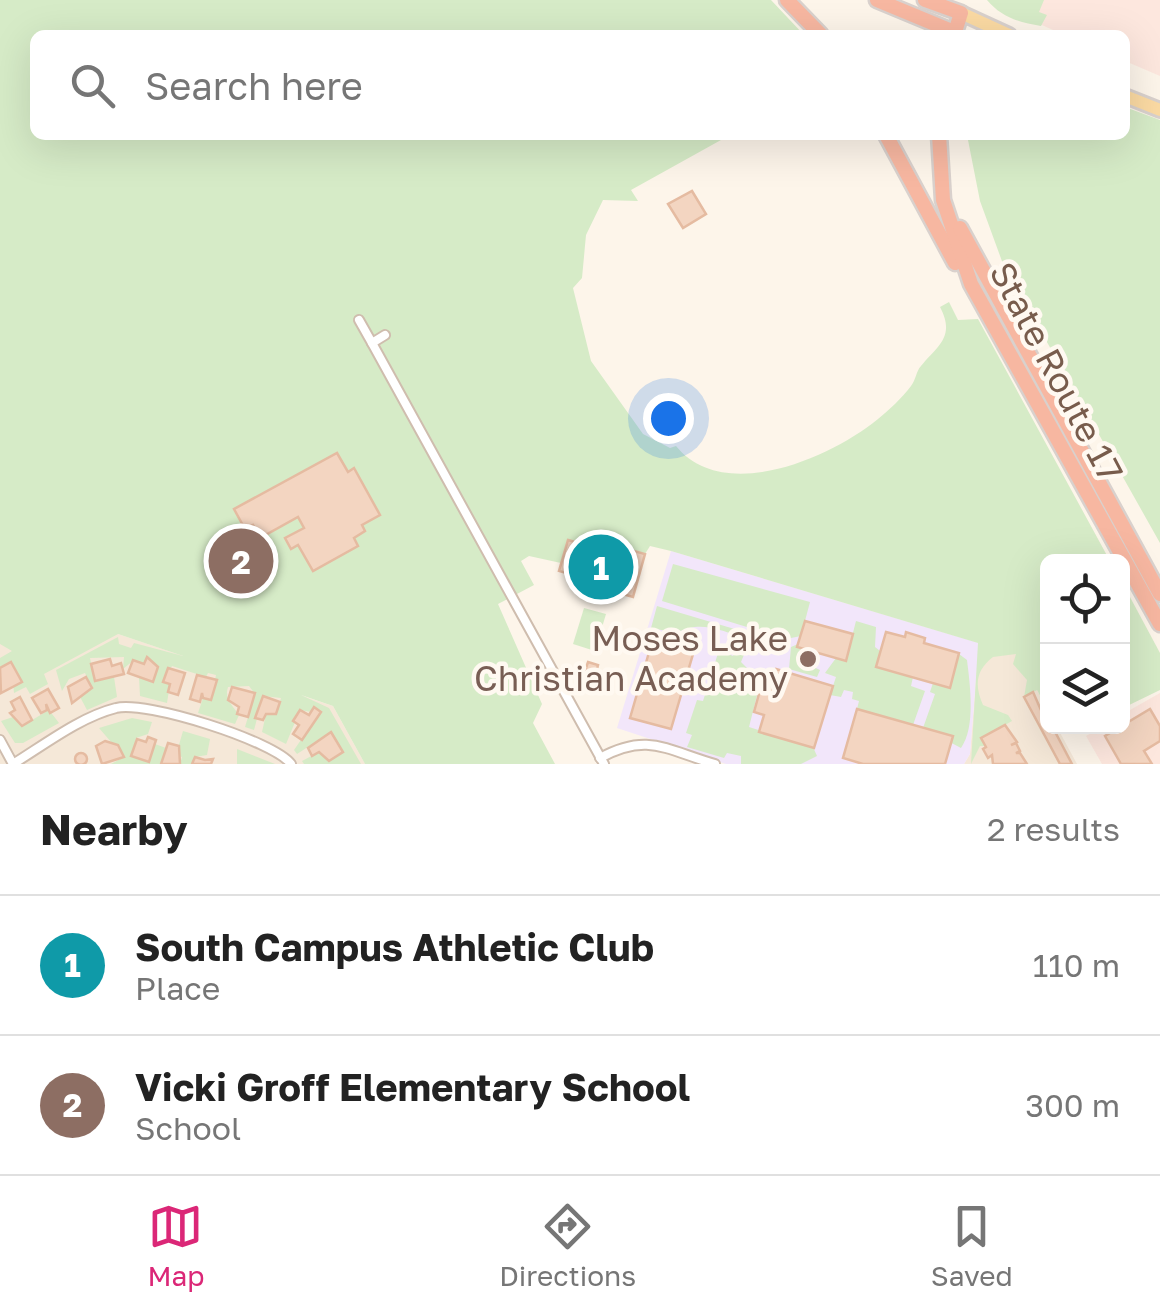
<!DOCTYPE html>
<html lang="en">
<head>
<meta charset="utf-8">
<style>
  :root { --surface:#fff; --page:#f6f6f6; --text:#222; --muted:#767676; --line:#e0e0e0; --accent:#db2777 }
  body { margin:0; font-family:"Golos Text",sans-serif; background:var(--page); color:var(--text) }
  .controls { position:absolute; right:30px; bottom:30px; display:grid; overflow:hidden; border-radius:15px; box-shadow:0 10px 40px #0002 }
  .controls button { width:90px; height:90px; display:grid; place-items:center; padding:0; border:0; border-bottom:2px solid var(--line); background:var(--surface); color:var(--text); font:50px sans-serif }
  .you { position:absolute; left:668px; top:418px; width:35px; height:35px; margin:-25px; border:8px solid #fff; border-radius:50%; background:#1a73e8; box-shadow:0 0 0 15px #1a73e833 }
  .badge { display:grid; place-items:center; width:65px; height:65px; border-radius:50%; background:var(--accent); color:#fff; font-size:32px; font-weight:700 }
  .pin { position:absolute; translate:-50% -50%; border:5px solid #fff; box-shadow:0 2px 10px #0006 }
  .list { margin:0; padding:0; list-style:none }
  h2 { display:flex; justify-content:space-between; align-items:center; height:130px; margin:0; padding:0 40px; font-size:42px }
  h2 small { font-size:32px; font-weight:400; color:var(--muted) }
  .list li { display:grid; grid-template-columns:65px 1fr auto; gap:30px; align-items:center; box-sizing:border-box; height:140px; padding:0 40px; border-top:2px solid var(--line) }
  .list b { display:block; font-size:38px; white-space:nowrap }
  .list p { margin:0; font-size:32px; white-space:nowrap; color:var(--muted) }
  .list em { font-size:32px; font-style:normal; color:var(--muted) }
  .icon { flex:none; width:55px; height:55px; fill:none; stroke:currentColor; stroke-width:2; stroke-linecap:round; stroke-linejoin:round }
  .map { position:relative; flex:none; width:1160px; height:764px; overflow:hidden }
  .search { position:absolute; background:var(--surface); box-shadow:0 10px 40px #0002; left:30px; right:30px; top:30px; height:110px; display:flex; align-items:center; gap:25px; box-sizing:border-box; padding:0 35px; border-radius:15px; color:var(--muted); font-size:38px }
  .sheet { height:410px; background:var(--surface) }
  nav { display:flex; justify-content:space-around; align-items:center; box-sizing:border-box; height:140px; border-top:2px solid var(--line); background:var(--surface); font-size:28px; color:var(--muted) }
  nav a { display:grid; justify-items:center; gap:5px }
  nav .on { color:var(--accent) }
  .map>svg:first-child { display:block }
  .residential { fill:#f5e8d8 }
  .commercial { fill:#fde7de }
  .education { fill:#f2e6fa }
  .green { fill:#d6ebc7 }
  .building { fill:#f3d5c1; stroke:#e5bba1; stroke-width:2.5 }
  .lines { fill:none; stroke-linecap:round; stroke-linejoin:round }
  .street-casing { stroke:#cfbdae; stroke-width:12 }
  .primary-casing { stroke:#d9d1cd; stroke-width:18 }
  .highway-casing { stroke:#d9d1cd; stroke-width:19 }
  .street { stroke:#fff; stroke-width:8 }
  .primary { stroke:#fbdaa3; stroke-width:12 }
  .highway { stroke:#f7b7a1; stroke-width:14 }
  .education-dot { fill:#8d6e63; stroke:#fff9f1; stroke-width:4 }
  .labels { text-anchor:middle; stroke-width:9; stroke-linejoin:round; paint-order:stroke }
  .street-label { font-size:35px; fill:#785c4c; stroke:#fff9f1 }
  .education-label { font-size:35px; fill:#785e54; stroke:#fff9f1; text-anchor:end }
</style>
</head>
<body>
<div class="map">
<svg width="1160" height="764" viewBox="0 0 1160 764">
  <rect width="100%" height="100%" fill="#fdf5ea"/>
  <g class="residential">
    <path d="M0,613L118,634L333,706L365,764H0Z"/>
    <path d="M1011,641L1047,709L1048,726L1057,727L1077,764H964L970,754L979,643Z"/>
  </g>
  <g class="commercial">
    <path d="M987,0H1160V76L1125,61V35H1064Z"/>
    <path d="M1160,693V764H1102L1086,736L1102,727L1122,726L1123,714Z"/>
  </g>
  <path class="education" d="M671,551L979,643L970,754L964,764H726L617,728Z"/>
  <g class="green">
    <path d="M0,0H771L804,35H35V135H730L631,190L638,201L603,200L586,235L582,278L573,288L591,361L643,434L670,448L676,446C723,504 829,459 878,419C889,410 902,398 911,386C916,380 916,371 921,366C937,346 956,337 940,307L949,302L958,320L978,319L1110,561L1048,562L1047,709L1037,690L1024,697L1027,680L1013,664L1016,654L993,657C976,670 974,685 983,705L1008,715L1012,721L982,738L986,746H980L971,764L978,643L671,551L650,546L645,554L621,547L618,554L568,540L561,563L529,556L521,561L534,585L498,604L542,704L533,723L555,764H365L333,706L301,695L329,708L361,764H304L302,761L319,752L329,761L343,752L331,732L297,754L294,750L320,712L314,708L311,712L300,710L286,744L262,732L266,714H276L281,698L263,696L254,730L245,727L255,694L249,686L228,687C224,699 233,706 239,715L235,724L198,713L203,698L211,700L216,675L208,673L206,677L172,666L163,682L170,684L167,703L140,696L139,677L153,682L158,667L147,657L144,664L134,660L123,669L124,657L90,658L95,681L114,677L117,697L87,710L79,695L92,688L85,673L69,679L62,691L56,670L118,637L119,644L131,648L134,643L183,656L118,634L44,674L48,684L30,694L26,687L14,693L11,662L0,668V658L12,651L0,644Z"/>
    <path d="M987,0H1044L1039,12L1047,15L1041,26C1020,23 1001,17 987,0Z"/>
    <path d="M1125,107L1160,120V543L1003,264L980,201L967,135H1125Z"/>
    <path d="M673,564L810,602L801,636L786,639L662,601Z"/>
    <path d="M1123,584L1160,653V690L1123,708Z"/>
    <path d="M657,606L772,640L769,651L765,646L748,645L741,662L751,672H763L749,727L813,747L817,756L801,764H741V756L727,753L724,758L687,747L692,735L686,733L697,700L703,701L719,650L733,656L740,644L739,636C716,629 699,621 677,633L651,628Z"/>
    <path d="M584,608L606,614L595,651L573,644Z"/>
    <path d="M856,621L876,627L875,647L913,677L911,686L925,691L913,725L857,709L859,701L852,699L853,692L844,690L841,697L830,695L836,677L825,673L836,658L846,660Z"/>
    <path d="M798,644V648L811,651L807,664L820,670L817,677L789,669L791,647Z"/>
    <path d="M959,654L967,660C970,685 976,727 961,748L923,728L935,694L930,692L933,683L950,687Z"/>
    <path d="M49,710L59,723L23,743H15L1,721L16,716L22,726Z"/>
    <path d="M132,718L152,722L148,734L136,738L132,756L149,761L155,744L166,748L161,764H111L124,757L99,728Z"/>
    <path d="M183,731L210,739L207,755L195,757L192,764H180L182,757L176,755Z"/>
    <path d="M237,749L275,764H237Z"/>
  </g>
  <g class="building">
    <path d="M692,191L706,214L683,228L668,204Z"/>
    <path d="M337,453L348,472L354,468L380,515L362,525L365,531L354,538L358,546L313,571L298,545L291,549L285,538L304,528L298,517L260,538L253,525L245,529L234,509Z"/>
    <path d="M568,540L618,554L620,547L645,554L633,597L619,593L602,596L605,584L559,571Z"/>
    <path d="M805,621L853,634L846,661L797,647Z"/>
    <path d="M886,632L905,637L906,632L925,638L924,643L959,653L950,688L876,667Z"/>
    <path d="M652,642L693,654L671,729L630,718Z"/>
    <path d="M147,657L158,667L153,682L128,673L133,660L144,664Z"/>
    <path d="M110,659L112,666L121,663L124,674L95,681L91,664Z"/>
    <path d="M11,662L22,682L1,693L0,668Z"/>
    <path d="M588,662L598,665L595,677L584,674Z"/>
    <path d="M168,668L185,673L178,695L168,692L170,684L163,682Z"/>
    <path d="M776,669L833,686L814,748L759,732L764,715L754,712L762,683L771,686Z"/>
    <path d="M197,675L217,680L211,700L203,698L202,693L200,702L190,699Z"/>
    <path d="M86,677L92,688L72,703L68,687Z"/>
    <path d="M232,687L255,693L248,717L237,714L239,707L228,700Z"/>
    <path d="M48,689L59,708L50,713L46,704L47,710L41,713L32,698Z"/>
    <path d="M1033,692L1048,726H1052L1072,764H1060L1024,697Z"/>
    <path d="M263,696L280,702L276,714H266L263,720L255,718Z"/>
    <path d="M20,697L32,720L22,726L10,713L15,710L11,702Z"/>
    <path d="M314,707L321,712L302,740L293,734L299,725L293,721L300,710L309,715Z"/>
    <path d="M857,709L953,736L945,764H863L843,758Z"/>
    <path d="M1150,709L1160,726V741L1144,751L1152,764H1121L1105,736Z"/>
    <path d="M1005,725L1017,742L1011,745L1016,743L1020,751L1016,753H1020L1027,764H993L992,755L988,758L983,749L986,747L981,738Z"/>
    <path d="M331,732L343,752L329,761L319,752L312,756L308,748Z"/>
    <path d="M148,737L156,740L149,762L131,756L137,739L146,742Z"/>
    <path d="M105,741L118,745L124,757L102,764L96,746Z"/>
    <path d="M168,743L179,746L180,764H161Z"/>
    <circle cx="81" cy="759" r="6"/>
    <path d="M195,757L205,760L213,759L211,764H192Z"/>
  </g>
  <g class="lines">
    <defs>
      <g id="street">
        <path d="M359,320L372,343"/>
        <path d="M385,335L372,343L604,764"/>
        <path d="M0,740L13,764"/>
        <path d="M600,758C648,732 666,750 715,764"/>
        <path d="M13,764C44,745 80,717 116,708C145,700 274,741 291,764"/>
      </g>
      <g id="primary">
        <path d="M961,13L1009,35"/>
        <path d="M1125,96L1160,110"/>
      </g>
      <g id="highway">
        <path d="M787,0L821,35"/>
        <path d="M877,0L954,32"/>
        <path d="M925,0L961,13L954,35"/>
        <path d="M886,135L955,263"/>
        <path d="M939,135L943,200L971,284L1160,624"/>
        <path d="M960,228L1160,594"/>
      </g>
    </defs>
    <use href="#street" class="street-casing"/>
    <use href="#primary" class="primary-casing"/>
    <use href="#highway" class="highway-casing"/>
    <use href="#street" class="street"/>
    <use href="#primary" class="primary"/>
    <use href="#highway" class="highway"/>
  </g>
  <circle class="education-dot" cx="808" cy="659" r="10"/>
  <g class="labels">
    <g class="street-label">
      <text transform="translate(1056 372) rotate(62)" y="12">State Route 17</text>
    </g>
    <g class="education-label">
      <text x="788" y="651">Moses Lake<tspan x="788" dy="40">Christian Academy</tspan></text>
    </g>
  </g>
</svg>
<div class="controls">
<button><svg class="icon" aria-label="locate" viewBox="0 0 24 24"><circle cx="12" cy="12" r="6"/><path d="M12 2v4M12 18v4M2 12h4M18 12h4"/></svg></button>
<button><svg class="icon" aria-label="layers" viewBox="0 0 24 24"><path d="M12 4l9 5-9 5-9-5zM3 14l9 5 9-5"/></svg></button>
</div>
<div class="you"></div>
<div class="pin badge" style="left:601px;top:567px;background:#0f9aa8">1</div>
<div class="pin badge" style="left:241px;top:561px;background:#8d6e63">2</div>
<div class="search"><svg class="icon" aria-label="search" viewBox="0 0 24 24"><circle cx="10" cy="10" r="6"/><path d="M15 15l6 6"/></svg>Search here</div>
</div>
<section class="sheet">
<h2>Nearby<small>2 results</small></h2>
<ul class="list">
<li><span class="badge" style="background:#0f9aa8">1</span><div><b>South Campus Athletic Club</b><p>Place</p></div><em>110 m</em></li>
<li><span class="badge" style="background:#8d6e63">2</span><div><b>Vicki Groff Elementary School</b><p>School</p></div><em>300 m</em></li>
</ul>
</section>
<nav>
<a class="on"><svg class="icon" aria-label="map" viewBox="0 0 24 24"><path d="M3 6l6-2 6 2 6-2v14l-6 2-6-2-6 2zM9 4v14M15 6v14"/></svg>Map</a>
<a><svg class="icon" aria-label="directions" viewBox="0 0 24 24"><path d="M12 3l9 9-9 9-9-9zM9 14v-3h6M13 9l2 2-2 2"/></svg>Directions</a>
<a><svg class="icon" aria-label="saved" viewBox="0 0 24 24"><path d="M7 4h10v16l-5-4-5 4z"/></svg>Saved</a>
</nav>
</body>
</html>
